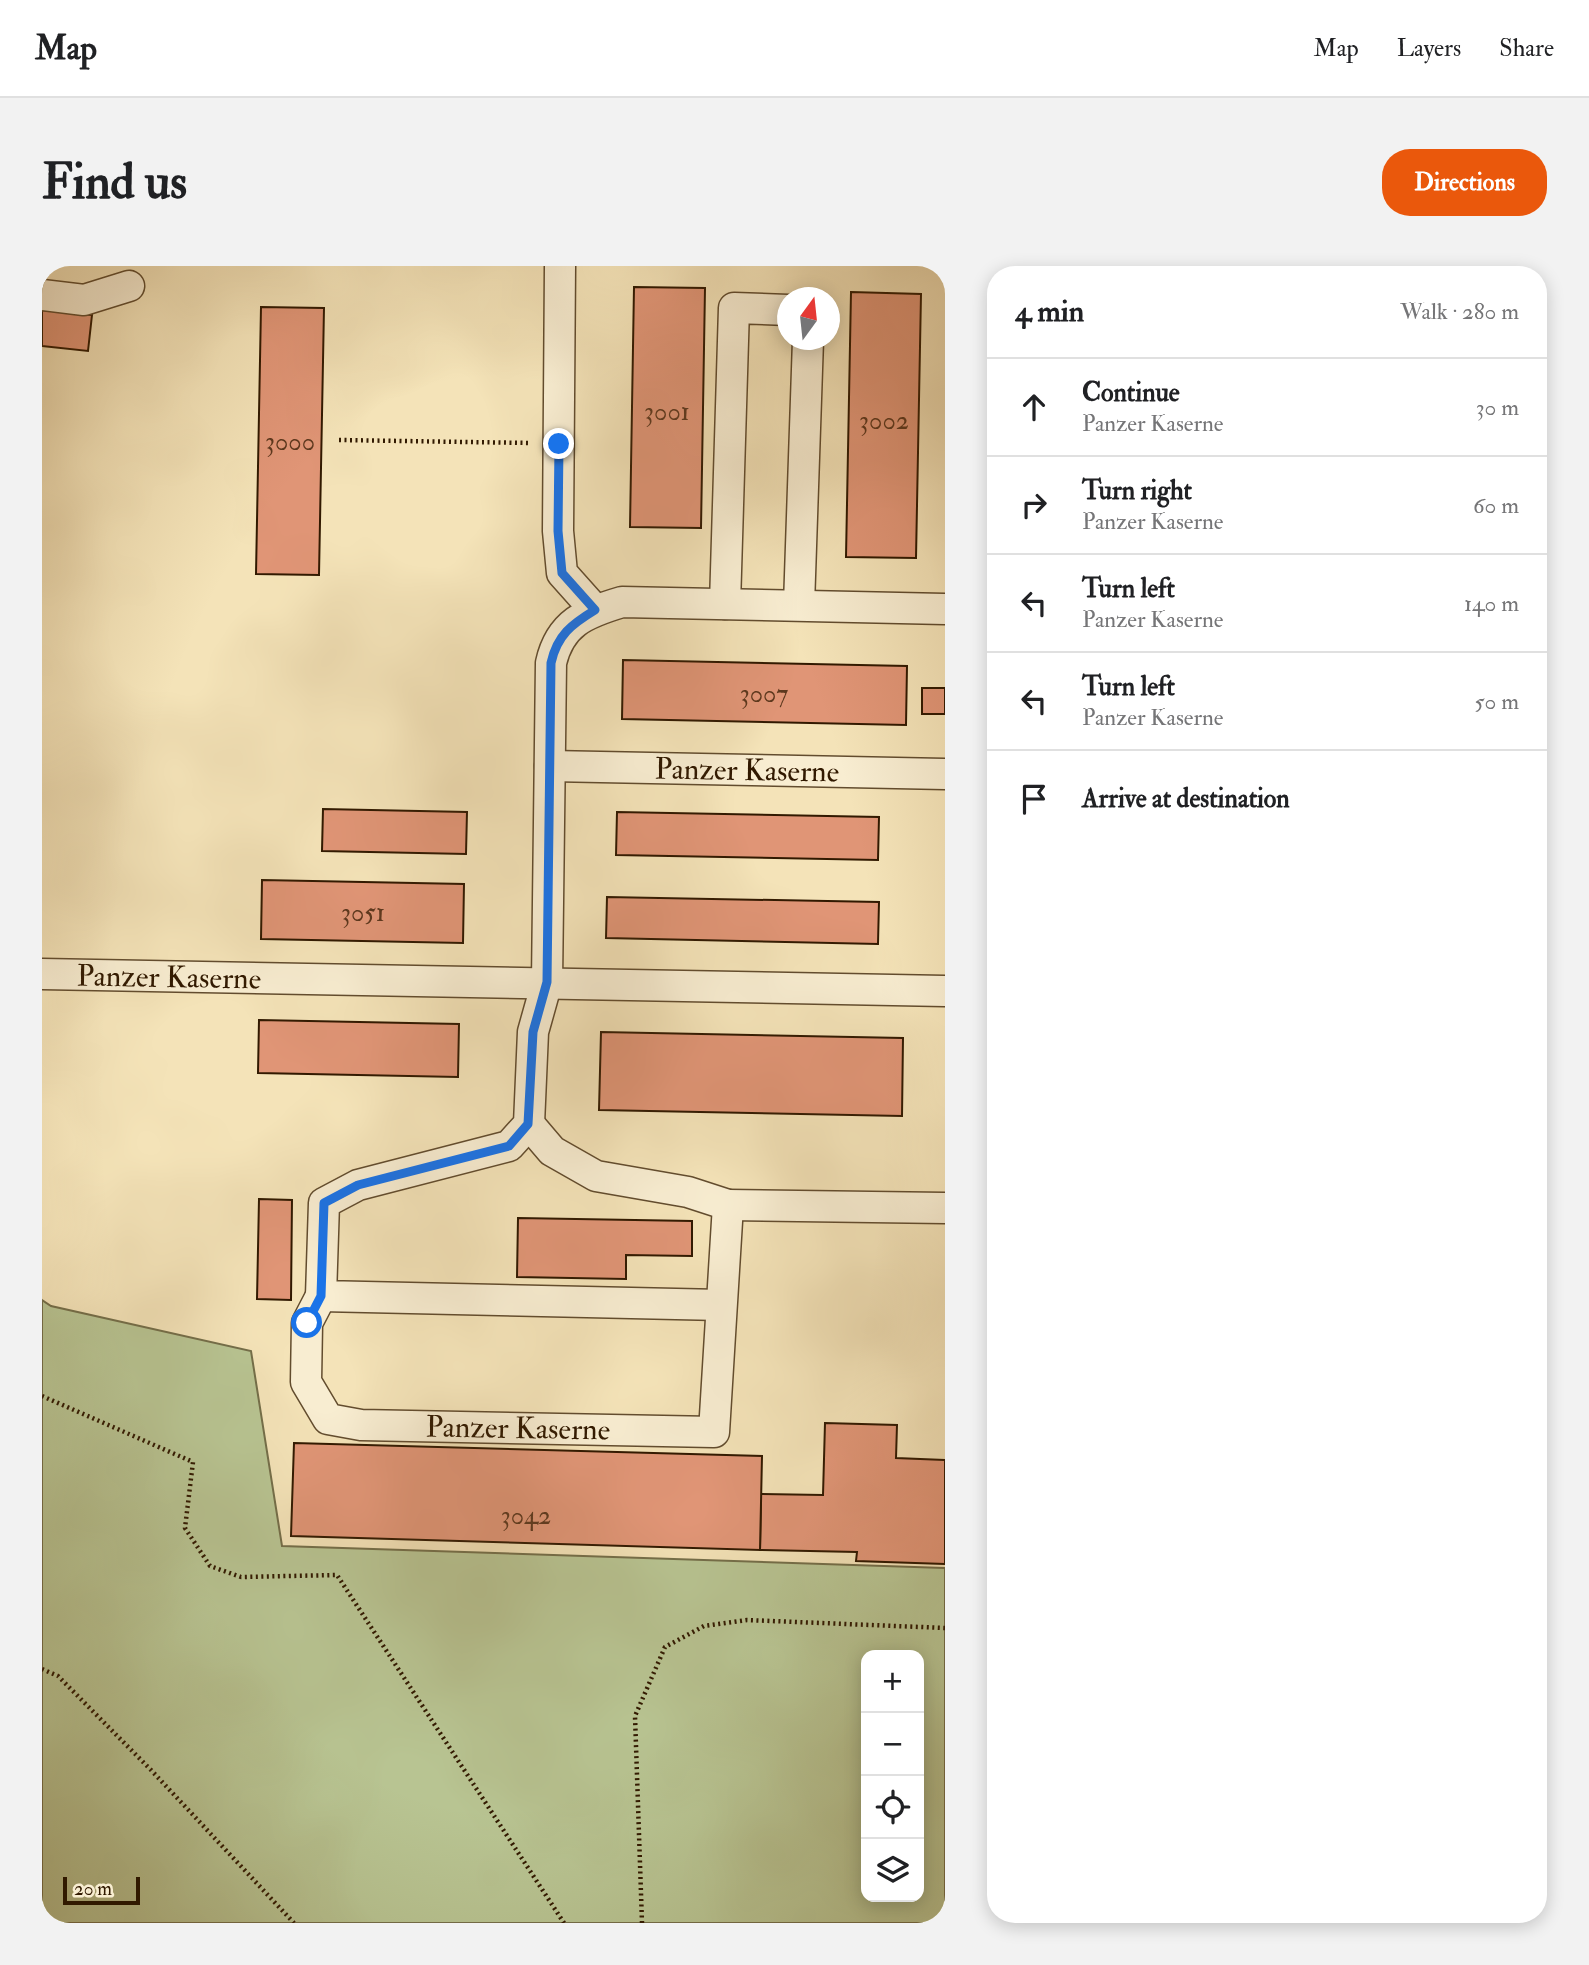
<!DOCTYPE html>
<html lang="en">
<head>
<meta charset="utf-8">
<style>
  :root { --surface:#fff; --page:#f2f2f2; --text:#202124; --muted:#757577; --line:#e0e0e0; --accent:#ea580c }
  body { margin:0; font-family:"IM FELL Double Pica",serif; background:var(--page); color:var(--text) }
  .controls { position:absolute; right:21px; bottom:21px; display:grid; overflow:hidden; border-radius:14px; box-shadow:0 4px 18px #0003 }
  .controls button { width:63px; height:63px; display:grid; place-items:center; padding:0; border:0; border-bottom:2px solid var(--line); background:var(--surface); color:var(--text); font:35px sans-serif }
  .compass { position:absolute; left:735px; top:21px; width:63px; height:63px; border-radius:50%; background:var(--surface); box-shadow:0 4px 18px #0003; rotate:15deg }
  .scale { position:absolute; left:21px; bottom:18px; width:77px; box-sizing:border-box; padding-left:7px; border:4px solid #311900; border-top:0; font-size:19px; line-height:24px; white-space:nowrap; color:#311900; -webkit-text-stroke:5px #f8edd1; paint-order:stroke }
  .stop { position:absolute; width:21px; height:21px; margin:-16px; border:5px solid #1a73e8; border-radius:50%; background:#fff }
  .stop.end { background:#1a73e8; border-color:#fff; box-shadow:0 2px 7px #0008 }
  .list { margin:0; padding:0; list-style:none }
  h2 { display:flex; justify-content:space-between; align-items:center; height:91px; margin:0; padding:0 28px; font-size:30px }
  h2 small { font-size:23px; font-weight:400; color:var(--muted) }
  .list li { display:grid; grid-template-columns:46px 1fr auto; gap:21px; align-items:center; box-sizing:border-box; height:98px; padding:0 28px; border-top:2px solid var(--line) }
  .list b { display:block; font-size:26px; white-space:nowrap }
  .list p { margin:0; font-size:23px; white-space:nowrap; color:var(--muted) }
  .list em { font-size:23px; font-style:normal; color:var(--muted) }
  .icon { flex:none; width:38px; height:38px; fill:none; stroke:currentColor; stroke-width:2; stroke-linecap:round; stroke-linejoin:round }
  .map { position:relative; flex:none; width:903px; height:1657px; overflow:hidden; border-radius:28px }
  header { display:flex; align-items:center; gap:42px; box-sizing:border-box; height:98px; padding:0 35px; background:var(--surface); border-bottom:2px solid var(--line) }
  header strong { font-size:33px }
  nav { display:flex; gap:38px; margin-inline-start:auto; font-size:24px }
  .intro { display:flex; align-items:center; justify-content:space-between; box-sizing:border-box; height:168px; padding:0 42px }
  h1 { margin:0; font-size:49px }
  .button { padding:18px 32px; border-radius:28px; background:var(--accent); color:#fff; font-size:24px; font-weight:700 }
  main { display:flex; gap:42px; padding:0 42px }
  aside { flex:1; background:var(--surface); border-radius:28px; box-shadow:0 4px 18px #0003 }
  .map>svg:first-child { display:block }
  .green { fill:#b8c492; stroke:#746e49; stroke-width:2; fill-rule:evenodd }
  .building { fill:#e09576; stroke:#311900; stroke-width:2 }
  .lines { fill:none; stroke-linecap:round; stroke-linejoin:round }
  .minor-casing { stroke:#624c2e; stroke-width:33 }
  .path { stroke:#311900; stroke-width:4.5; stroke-dasharray:2 3.5; stroke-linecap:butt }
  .minor { stroke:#f8edd1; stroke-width:30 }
  .route { stroke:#1a73e8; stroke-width:9 }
  .labels { text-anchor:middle; stroke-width:5; stroke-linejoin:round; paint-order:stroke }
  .number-label { font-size:26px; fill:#5d381e }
  .street-label { font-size:30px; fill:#311900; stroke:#f8edd1 }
</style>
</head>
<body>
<header>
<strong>Map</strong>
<nav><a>Map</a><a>Layers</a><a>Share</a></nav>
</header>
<div class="intro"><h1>Find us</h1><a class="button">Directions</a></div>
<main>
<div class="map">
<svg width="903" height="1657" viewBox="0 0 903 1657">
  <rect width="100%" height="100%" fill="#f4e3b8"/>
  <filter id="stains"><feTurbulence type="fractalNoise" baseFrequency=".00286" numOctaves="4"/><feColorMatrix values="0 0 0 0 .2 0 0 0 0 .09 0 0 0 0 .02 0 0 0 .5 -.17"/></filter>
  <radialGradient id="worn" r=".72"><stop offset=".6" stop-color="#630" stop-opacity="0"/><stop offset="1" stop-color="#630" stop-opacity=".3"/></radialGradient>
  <path class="green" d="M0,1034L9,1040L209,1085L240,1280L903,1302V1657H0ZM824,1389H877V1631H824Z"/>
  <g class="building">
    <path d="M592,21L663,22L659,262L588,261Z"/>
    <path d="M809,26L879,28L874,292L804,291Z"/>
    <path d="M219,41L282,42L277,309L214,308Z"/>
    <path d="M0,44L50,49L46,85L0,80Z"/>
    <path d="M581,394L865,400L864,459L580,453Z"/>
    <rect x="880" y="422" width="23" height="26"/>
    <path d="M281,543L425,546L424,588L280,585Z"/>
    <path d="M575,546L837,551L836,594L574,589Z"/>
    <path d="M220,614L422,618L421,677L219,673Z"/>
    <path d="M565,631L837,636L836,678L564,672Z"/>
    <path d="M217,754L417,758L416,811L216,807Z"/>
    <path d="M559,766L861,772L860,850L557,844Z"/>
    <path d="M217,933L250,934L249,1034L215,1033Z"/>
    <path d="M476,952L650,955V990L584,989V1013L475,1011Z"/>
    <path d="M783,1157L855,1159L854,1192L903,1194V1298L814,1295L815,1286L718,1284L719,1228L781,1229Z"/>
    <path d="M252,1177L720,1190L718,1284L249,1270Z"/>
  </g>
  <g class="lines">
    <defs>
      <g id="minor">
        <path d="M518,0L516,265L520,307L553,344"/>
        <path d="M0,29L42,34L87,20"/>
        <path d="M683,338L692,42L746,44"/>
        <path d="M757,339L766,74"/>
        <path d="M508,500L903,508"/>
        <path d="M0,708L903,725"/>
        <path d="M686,939L903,942"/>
        <path d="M279,1030L265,1057L264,1116L286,1153L319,1159L672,1166L686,939L646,926L554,910L510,885L487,858"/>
        <path d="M679,1039L279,1030L282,937L316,919L467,880L487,858L491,766L505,716L509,397C518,357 543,347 580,336L903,343"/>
      </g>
    </defs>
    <use href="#minor" class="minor-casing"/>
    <g class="path">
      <path d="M297,174L489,177"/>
      <path d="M0,1130L151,1196L143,1262L168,1300L199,1311L295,1309L522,1657"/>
      <path d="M0,1403L16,1410L109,1504L252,1657"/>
      <path d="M600,1657L593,1450L623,1381L662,1360L705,1354L903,1362"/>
    </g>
    <use href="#minor" class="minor"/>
  </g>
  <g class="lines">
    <path class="route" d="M265,1057L279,1030L282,937L316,919L467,880L486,858L491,766L505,716L509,397C515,369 530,358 553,344L520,307L516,265L517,178"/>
  </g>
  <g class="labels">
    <g class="number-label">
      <text x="625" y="154">3001</text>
      <text x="842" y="163">3002</text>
      <text x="248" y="184">3000</text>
      <text x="722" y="436">3007</text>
      <text x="321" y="655">3051</text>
      <text x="484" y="1258">3042</text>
    </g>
    <g class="street-label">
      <text transform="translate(705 504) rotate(1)" y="10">Panzer Kaserne</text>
      <text transform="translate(127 711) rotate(1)" y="10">Panzer Kaserne</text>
      <text transform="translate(476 1162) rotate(1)" y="10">Panzer Kaserne</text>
    </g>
  </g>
  <rect width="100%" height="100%" filter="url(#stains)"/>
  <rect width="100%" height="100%" fill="url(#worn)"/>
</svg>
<div class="controls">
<button>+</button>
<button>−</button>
<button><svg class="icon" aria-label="locate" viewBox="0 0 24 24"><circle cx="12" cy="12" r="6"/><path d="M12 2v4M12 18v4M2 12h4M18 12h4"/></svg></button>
<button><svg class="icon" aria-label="layers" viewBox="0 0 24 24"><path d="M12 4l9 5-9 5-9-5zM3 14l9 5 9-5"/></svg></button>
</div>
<svg class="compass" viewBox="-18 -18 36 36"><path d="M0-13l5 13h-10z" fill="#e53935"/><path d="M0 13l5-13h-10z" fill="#757577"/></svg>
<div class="scale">20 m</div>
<div class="stop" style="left:265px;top:1057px"></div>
<div class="stop end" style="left:517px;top:178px"></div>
</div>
<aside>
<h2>4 min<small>Walk · 280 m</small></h2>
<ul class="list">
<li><svg class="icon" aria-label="ahead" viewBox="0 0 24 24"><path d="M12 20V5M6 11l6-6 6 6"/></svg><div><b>Continue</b><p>Panzer Kaserne</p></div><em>30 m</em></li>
<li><svg class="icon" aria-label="right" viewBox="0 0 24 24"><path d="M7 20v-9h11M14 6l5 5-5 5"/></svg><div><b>Turn right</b><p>Panzer Kaserne</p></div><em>60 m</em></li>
<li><svg class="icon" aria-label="left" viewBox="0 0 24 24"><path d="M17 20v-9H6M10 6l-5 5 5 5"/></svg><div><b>Turn left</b><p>Panzer Kaserne</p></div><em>140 m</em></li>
<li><svg class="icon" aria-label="left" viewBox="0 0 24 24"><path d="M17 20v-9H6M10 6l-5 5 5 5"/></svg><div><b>Turn left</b><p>Panzer Kaserne</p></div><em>50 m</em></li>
<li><svg class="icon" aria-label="arrive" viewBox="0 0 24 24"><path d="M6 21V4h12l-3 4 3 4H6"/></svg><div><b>Arrive at destination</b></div></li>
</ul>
</aside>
</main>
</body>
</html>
